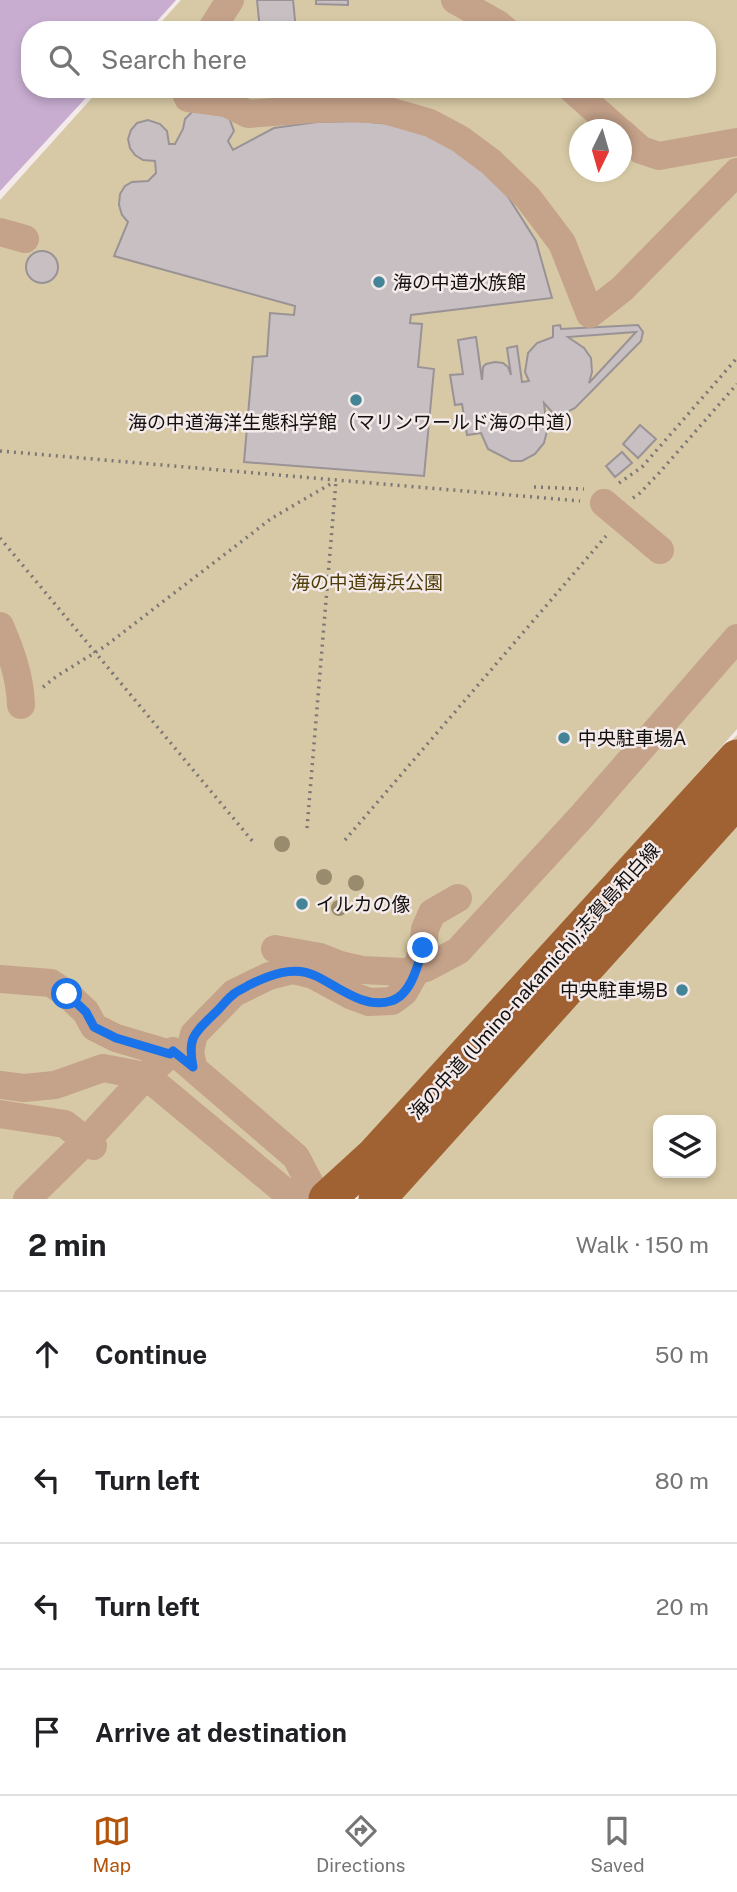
<!DOCTYPE html>
<html lang="en">
<head>
<meta charset="utf-8">
<style>
  :root { --surface:#fff; --page:#f2f2f2; --text:#202124; --muted:#757577; --line:#e0e0e0; --accent:#b45309 }
  body { margin:0; font-family:"Public Sans","Noto Sans JP",sans-serif; background:var(--page); color:var(--text) }
  .controls { position:absolute; right:21px; bottom:21px; display:grid; overflow:hidden; border-radius:14px; box-shadow:0 4px 10px #0003 }
  .controls button { width:63px; height:63px; display:grid; place-items:center; padding:0; border:0; border-bottom:2px solid var(--line); background:var(--surface); color:var(--text); font:35px sans-serif }
  .compass { position:absolute; left:569px; top:119px; width:63px; height:63px; border-radius:50%; background:var(--surface); box-shadow:0 4px 10px #0003; rotate:185deg }
  .stop { position:absolute; width:21px; height:21px; margin:-16px; border:5px solid #1a73e8; border-radius:50%; background:#fff }
  .stop.end { background:#1a73e8; border-color:#fff; box-shadow:0 2px 7px #0008 }
  .list { margin:0; padding:0; list-style:none }
  h2 { display:flex; justify-content:space-between; align-items:center; height:91px; margin:0; padding:0 28px; font-size:30px }
  h2 small { font-size:23px; font-weight:400; color:var(--muted) }
  .list li { display:grid; grid-template-columns:46px 1fr auto; gap:21px; align-items:center; box-sizing:border-box; height:126px; padding:0 28px; border-top:2px solid var(--line) }
  .list b { display:block; font-size:26px; white-space:nowrap }
  .list em { font-size:23px; font-style:normal; color:var(--muted) }
  .icon { flex:none; width:38px; height:38px; fill:none; stroke:currentColor; stroke-width:2; stroke-linecap:round; stroke-linejoin:round }
  .map { position:relative; flex:none; width:737px; height:1199px; overflow:hidden }
  .search { position:absolute; background:var(--surface); box-shadow:0 4px 10px #0003; left:21px; right:21px; top:21px; height:77px; display:flex; align-items:center; gap:18px; box-sizing:border-box; padding:0 24px; border-radius:28px; color:var(--muted); font-size:26px }
  .sheet { height:595px; background:var(--surface) }
  nav { display:flex; justify-content:space-around; align-items:center; box-sizing:border-box; height:98px; border-top:2px solid var(--line); background:var(--surface); font-size:19px; color:var(--muted) }
  nav a { display:grid; justify-items:center; gap:4px }
  nav .on { color:var(--accent) }
  .map>svg:first-child { display:block }
  .green { fill:#d7c9a5; fill-rule:evenodd }
  .water { fill:#c8add1 }
  .building { fill:#c7bfc2; stroke:#9a9396; stroke-width:2; fill-rule:evenodd }
  .lines { fill:none; stroke-linecap:round; stroke-linejoin:round }
  .path { stroke:#7c7776; stroke-width:3.5; stroke-dasharray:2 5; stroke-linecap:butt }
  .minor { stroke:#c5a28a; stroke-width:28 }
  .major { stroke:#a06233; stroke-width:37 }
  .tree { fill:#998b6d }
  .route { stroke:#1a73e8; stroke-width:9 }
  .poi-dot { fill:#438496; stroke:#f3eae9; stroke-width:2.5 }
  .labels { text-anchor:middle; stroke-width:5; stroke-linejoin:round; paint-order:stroke }
  .poi-label { font-size:19px; fill:#131010; stroke:#f3eae9; text-anchor:start }
  .park-label { font-size:19px; fill:#4f3d07; stroke:#f3eae9 }
  .street-label { font-size:19px; fill:#131010; stroke:#f3eae9 }
</style>
</head>
<body>
<div class="map">
<svg width="737" height="1199" viewBox="0 0 737 1199">
  <rect width="100%" height="100%" fill="#f3eae9"/>
  <g class="green">
    <path d="M181,0H737V729L694,778L737,735V746L331,1199H0V200L100,89H707V30H154ZM580,130H622V172H580Z"/>
    <path d="M737,825V1199H396ZM658,1120H711V1173H658Z"/>
  </g>
  <path class="water" d="M0,0H176L149,30H30V89H94L0,191Z"/>
  <g class="building">
    <path d="M257,0H293L296,30H260Z"/>
    <path d="M316,0H348V5L316,4Z"/>
    <path d="M193,111L228,115L234,131L228,141L233,150L274,128L317,122L360,121L401,125L440,141L477,162L505,192L536,241L552,298L411,315L410,323L422,324L418,367L434,369L424,476L244,462L253,357L267,356L270,313L294,315L295,306L114,256L128,222L122,215L119,205L120,194L125,186L132,182L148,181L156,173L155,161L143,160L135,155L130,148L128,139L131,130L137,123L148,120L160,124L167,131L169,144H175L183,129L185,119Z"/>
    <circle cx="42" cy="267" r="16"/>
    <path d="M560,325L561,329L638,325L643,332L641,341L575,408L562,415L552,412L544,403L547,431L544,443L535,454L522,461H511L488,449L481,433L467,435L462,404L455,405L450,375L463,374L458,340L476,337L482,380L483,367L486,364L495,362L503,363L508,367L511,375L507,348L517,346L522,382L529,381L525,372L528,353L537,343L553,337V326ZM636,332L589,383L592,372L591,358L584,348L568,337Z"/>
    <path d="M640,425L656,439L638,458L623,444Z"/>
    <path d="M622,452L632,463L615,477L606,466Z"/>
  </g>
  <g class="lines">
    <g class="path">
      <path d="M0,451L580,501"/>
      <path d="M619,483L642,467L737,358"/>
      <path d="M534,487L584,489"/>
      <path d="M633,498L640,493L659,473L737,384"/>
      <path d="M0,538L254,843"/>
      <path d="M43,687L57,676L104,647L272,518L334,482"/>
      <path d="M307,828L336,481"/>
      <path d="M345,840L606,536"/>
    </g>
    <g class="minor">
      <path d="M455,0L498,24L505,30"/>
      <path d="M211,30L230,0"/>
      <path d="M184,89L188,98L226,103L248,114L312,109L353,108L385,110L430,123L460,139L491,162L528,198L562,243L590,314L622,289L737,172"/>
      <path d="M572,89L618,130"/>
      <path d="M622,133L641,150L659,156L737,142"/>
      <path d="M0,232L25,239"/>
      <path d="M604,503L660,550"/>
      <path d="M0,626C11,652 20,676 21,705"/>
      <path d="M275,949L320,957L340,965L362,970L404,972L426,968L458,951L582,816L737,638"/>
      <path d="M0,979L51,983L67,994L86,1012L94,1027L116,1038L170,1054"/>
      <path d="M193,1067L190,1051L194,1034L234,993L269,976L293,970L313,975L350,995L369,1002L392,1001L404,992L416,971L423,948L425,929L432,913L458,898"/>
      <path d="M0,1085L24,1088L55,1085L103,1068L146,1076L283,1190L307,1199"/>
      <path d="M0,1114L65,1124L93,1146"/>
      <path d="M27,1199L87,1140L146,1076L173,1051L296,1157L318,1199"/>
    </g>
    <g class="major">
      <path d="M327,1199L374,1156L737,758"/>
      <path d="M377,1199L737,799"/>
    </g>
  </g>
  <g class="tree">
    <circle cx="282" cy="844" r="8"/>
    <circle cx="324" cy="877" r="8"/>
    <circle cx="356" cy="883" r="8"/>
    <circle cx="339" cy="908" r="8"/>
  </g>
  <g class="lines">
    <path class="route" d="M67,994L86,1012L94,1027L116,1038L170,1054L173,1051L193,1067C187,1036 195,1033 216,1012C222,1006 228,998 235,993C239,990 245,988 249,985C270,975 293,965 316,976C339,987 363,1009 391,1001C411,995 418,965 423,948"/>
  </g>
  <g class="poi-dot">
    <circle cx="379" cy="282" r="7"/>
    <circle cx="356" cy="400" r="7"/>
    <circle cx="564" cy="738" r="7"/>
    <circle cx="302" cy="904" r="7"/>
    <circle cx="682" cy="990" r="7"/>
  </g>
  <g class="labels">
    <g class="poi-label">
      <text x="393" y="289">海の中道水族館</text>
      <text x="356" y="429" text-anchor="middle">海の中道海洋生態科学館（マリンワールド海の中道）</text>
      <text x="578" y="745">中央駐車場A</text>
      <text x="316" y="911">イルカの像</text>
      <text x="668" y="997" text-anchor="end">中央駐車場B</text>
    </g>
    <g class="park-label">
      <text x="367" y="589">海の中道海浜公園</text>
    </g>
    <g class="street-label">
      <text transform="translate(534 981) rotate(-48)" y="7">海の中道 (Umino-nakamichi);志賀島和白線</text>
    </g>
  </g>
</svg>
<div class="controls">
<button><svg class="icon" aria-label="layers" viewBox="0 0 24 24"><path d="M12 4l9 5-9 5-9-5zM3 14l9 5 9-5"/></svg></button>
</div>
<svg class="compass" viewBox="-18 -18 36 36"><path d="M0-13l5 13h-10z" fill="#e53935"/><path d="M0 13l5-13h-10z" fill="#757577"/></svg>
<div class="stop" style="left:67px;top:994px"></div>
<div class="stop end" style="left:423px;top:948px"></div>
<div class="search"><svg class="icon" aria-label="search" viewBox="0 0 24 24"><circle cx="10" cy="10" r="6"/><path d="M15 15l6 6"/></svg>Search here</div>
</div>
<section class="sheet">
<h2>2 min<small>Walk · 150 m</small></h2>
<ul class="list">
<li><svg class="icon" aria-label="ahead" viewBox="0 0 24 24"><path d="M12 20V5M6 11l6-6 6 6"/></svg><div><b>Continue</b></div><em>50 m</em></li>
<li><svg class="icon" aria-label="left" viewBox="0 0 24 24"><path d="M17 20v-9H6M10 6l-5 5 5 5"/></svg><div><b>Turn left</b></div><em>80 m</em></li>
<li><svg class="icon" aria-label="left" viewBox="0 0 24 24"><path d="M17 20v-9H6M10 6l-5 5 5 5"/></svg><div><b>Turn left</b></div><em>20 m</em></li>
<li><svg class="icon" aria-label="arrive" viewBox="0 0 24 24"><path d="M6 21V4h12l-3 4 3 4H6"/></svg><div><b>Arrive at destination</b></div></li>
</ul>
</section>
<nav>
<a class="on"><svg class="icon" aria-label="map" viewBox="0 0 24 24"><path d="M3 6l6-2 6 2 6-2v14l-6 2-6-2-6 2zM9 4v14M15 6v14"/></svg>Map</a>
<a><svg class="icon" aria-label="directions" viewBox="0 0 24 24"><path d="M12 3l9 9-9 9-9-9zM9 14v-3h6M13 9l2 2-2 2"/></svg>Directions</a>
<a><svg class="icon" aria-label="saved" viewBox="0 0 24 24"><path d="M7 4h10v16l-5-4-5 4z"/></svg>Saved</a>
</nav>
</body>
</html>
